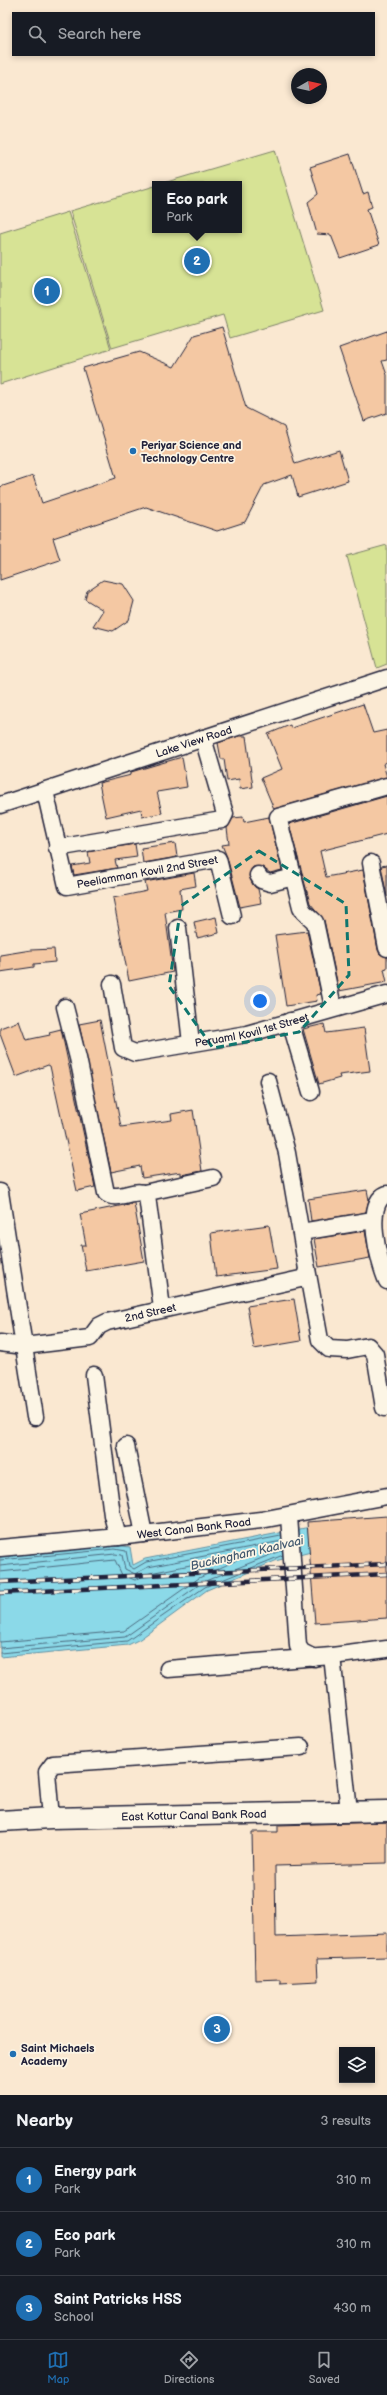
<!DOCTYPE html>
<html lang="en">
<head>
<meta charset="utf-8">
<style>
  :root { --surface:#171b24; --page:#242831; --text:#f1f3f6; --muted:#9ea1a6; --line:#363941; --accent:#1f6fb2 }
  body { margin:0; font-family:"Balsamiq Sans",sans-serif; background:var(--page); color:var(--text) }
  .controls { position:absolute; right:12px; bottom:12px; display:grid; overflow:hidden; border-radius:0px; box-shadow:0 2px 6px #0003 }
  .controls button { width:36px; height:36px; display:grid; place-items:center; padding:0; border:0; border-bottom:1px solid var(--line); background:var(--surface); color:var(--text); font:20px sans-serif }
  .compass { position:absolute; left:291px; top:68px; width:36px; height:36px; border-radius:50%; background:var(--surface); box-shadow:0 2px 6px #0003; rotate:81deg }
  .you { position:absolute; left:260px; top:1001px; width:14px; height:14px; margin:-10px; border:3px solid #fff; border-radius:50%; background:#1a73e8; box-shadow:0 0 0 6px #1a73e833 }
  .badge { display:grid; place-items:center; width:26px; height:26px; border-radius:50%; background:var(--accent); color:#fff; font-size:13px; font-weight:700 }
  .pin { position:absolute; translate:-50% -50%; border:2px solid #fff; box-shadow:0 1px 4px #0006 }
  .popup { position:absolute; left:152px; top:181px; width:90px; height:52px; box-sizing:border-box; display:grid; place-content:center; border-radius:0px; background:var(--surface); filter:drop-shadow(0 1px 3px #0005); font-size:13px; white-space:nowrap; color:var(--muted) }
  .popup b { font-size:15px; color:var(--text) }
  .popup::after { content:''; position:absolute; left:50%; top:100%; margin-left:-8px; border:8px solid transparent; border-top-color:var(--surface) }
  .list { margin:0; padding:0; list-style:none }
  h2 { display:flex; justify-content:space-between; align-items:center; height:52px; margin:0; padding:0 16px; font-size:17px }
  h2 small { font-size:13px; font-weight:400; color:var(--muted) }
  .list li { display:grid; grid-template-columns:26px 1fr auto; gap:12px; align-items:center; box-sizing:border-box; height:64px; padding:0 16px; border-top:1px solid var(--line) }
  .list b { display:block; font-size:15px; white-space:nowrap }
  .list p { margin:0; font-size:13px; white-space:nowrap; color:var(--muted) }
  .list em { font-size:13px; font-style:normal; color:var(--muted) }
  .icon { flex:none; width:22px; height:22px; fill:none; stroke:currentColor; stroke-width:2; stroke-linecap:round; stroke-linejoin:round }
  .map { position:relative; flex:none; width:387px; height:2095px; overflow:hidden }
  .search { position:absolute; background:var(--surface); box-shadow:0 2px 6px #0003; left:12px; right:12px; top:12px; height:44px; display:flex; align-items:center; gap:10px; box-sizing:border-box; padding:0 14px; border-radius:0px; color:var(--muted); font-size:15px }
  .sheet { height:244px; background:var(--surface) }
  nav { display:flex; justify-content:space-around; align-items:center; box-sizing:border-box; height:56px; border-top:1px solid var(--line); background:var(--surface); font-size:11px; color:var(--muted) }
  nav a { display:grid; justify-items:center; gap:2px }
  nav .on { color:var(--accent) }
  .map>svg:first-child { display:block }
  .green { fill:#d7e395; stroke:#7c8268 }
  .water { fill:#8bd9e8; stroke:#6190a3 }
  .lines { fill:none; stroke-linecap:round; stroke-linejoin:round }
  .shore { stroke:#4c6b80; stroke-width:1 }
  .building { fill:#f4c8a3; stroke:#22223b }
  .minor-casing { stroke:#22223b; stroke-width:19 }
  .tertiary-casing { stroke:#22223b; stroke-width:23 }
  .minor { stroke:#fcf5e5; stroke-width:16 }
  .tertiary { stroke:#fcf5e5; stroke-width:20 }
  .rail-casing { stroke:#22223b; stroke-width:4.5 }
  .rail { stroke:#fcf5e5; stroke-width:3; stroke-dasharray:9; stroke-linecap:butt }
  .marked { fill:none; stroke:#0f766e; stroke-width:3; stroke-dasharray:8 5; stroke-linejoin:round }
  .poi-dot { fill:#1f6fb2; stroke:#fcf5e5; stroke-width:1.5 }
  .labels { text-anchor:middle; stroke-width:3.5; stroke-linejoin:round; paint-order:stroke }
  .poi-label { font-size:11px; font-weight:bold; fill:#22223b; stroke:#fcf5e5; text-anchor:start }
  .street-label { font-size:11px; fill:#22223b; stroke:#fcf5e5 }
  .water-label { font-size:12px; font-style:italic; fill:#42596f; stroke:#fcf5e5 }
</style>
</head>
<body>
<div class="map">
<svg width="387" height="2095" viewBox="0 0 387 2095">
  <rect width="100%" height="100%" fill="#fae8d1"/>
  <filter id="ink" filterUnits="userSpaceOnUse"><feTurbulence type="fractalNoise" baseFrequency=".025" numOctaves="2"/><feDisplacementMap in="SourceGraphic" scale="8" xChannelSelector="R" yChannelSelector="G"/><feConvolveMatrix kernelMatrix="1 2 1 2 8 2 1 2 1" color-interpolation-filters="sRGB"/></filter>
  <g filter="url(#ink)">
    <g class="green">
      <path d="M275,150L324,310L230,338L223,315L112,348L70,211L155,186V230H239V184H160Z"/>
      <path d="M68,212L111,349L0,384V233Z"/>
      <path d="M387,545V664L377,668L347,556Z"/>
    </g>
    <path class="water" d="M387,1523L331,1547L275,1561L207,1590L140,1639L128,1645L0,1657V1557L115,1545L130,1547L133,1565L145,1559L305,1528Z"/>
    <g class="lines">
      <g class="shore">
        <path d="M0,1560L115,1549L126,1551L129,1566L134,1569L146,1562L281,1536"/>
        <path d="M0,1566L115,1554L122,1555L125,1569L135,1574L148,1567L282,1541"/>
        <path d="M0,1572L115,1560L122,1575L135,1580L150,1573L241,1555L243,1557L199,1578L124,1631L0,1642"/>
        <path d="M0,1648L125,1637L203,1582L282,1550"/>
        <path d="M0,1653L127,1641L205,1587L283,1555"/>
      </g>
    </g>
    <g class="building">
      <path d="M350,154L363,194L368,192L372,207L367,209L379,245L340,258L331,235L317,234L308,202L318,194L310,167Z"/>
      <path d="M222,327L246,408L284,427L295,464L339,450L348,481L298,497L292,475L264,485L245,522L217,531L146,507L53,538L60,560L0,580V487L33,476L42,503L116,478L83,368L139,352L174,367L194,335Z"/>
      <path d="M387,331V360L382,361L387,375V413L364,421L339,348Z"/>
      <path d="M103,580L123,584L134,601L129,620L113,631L93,626L103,610L85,599L87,591Z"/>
      <path d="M363,704L373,733L387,730V762L383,764L387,777L274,809L261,778L282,769L268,734L290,725L291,728Z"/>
      <path d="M239,736H246L253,787L240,789L239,779L227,781L224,759H221L218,743Z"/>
      <path d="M182,757L187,787L157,792L162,813L142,817L141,809L106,817L99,783L131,775V772Z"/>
      <path d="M387,796V834L320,851L326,877L363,870L378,950L380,954L387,957V968L384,969L387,982L339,991L324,920L310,903L289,824Z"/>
      <path d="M243,817L244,822L269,817L282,870L270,873L262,867H253L249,876L253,885L258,889L261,903L240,907L227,857L222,845L229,844L227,828L233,818Z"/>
      <path d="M175,843L177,857L143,863L141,848Z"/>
      <path d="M135,844L137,857L115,860L117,868L74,875L72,866L90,863L88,852Z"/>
      <path d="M387,865V897L381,866Z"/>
      <path d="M194,873L196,886L180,889L182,909L165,912L173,972L129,981L113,898L147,891L145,882Z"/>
      <path d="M216,917L219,933L197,938L194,922Z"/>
      <path d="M307,931L321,994L316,995L317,1001L286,1006L275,935Z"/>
      <path d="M54,949L55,962L34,964V967L0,972V955L31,950Z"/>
      <path d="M100,1020L121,1127L172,1120L171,1114L193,1110L202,1171L181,1175V1172L142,1178L140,1166L111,1172L79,1024Z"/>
      <path d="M19,1021L26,1040L50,1035L49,1032L61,1029L95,1187L77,1191L50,1066L48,1065L16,1077L0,1034V1028Z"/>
      <path d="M324,1024L326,1033L364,1028L370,1071L339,1075L340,1078L319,1084L303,1029Z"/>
      <path d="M367,1190L369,1200L366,1212L311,1221L308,1199Z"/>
      <path d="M134,1203L144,1261L86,1271L81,1245H86L80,1214Z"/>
      <path d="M269,1225L277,1269L216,1277L211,1233Z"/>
      <path d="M365,1231L370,1258L319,1267L314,1239Z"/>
      <path d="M294,1299L301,1341L254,1349L247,1306Z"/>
      <path d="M387,1516V1618L315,1623L307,1522Z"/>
      <path d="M387,1822V1863L275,1866L276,1937L387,1933V1957L317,1959L318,1981L280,1983V1979L255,1980L252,1832H278V1825Z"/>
    </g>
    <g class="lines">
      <defs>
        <g id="minor">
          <path id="s1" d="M45,791L67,886L218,859L232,916"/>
          <path id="s2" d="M0,805L387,678"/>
          <path d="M57,848L222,820L225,814L203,738"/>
          <path d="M371,863L387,948"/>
          <path d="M258,875L261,880L270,883L294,877"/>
          <path d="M178,928L191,1043"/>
          <path id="s3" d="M112,984L123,1048L135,1053L247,1034L387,994"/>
          <path d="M65,1007L78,1058L106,1193C117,1203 138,1185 147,1196L162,1308"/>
          <path d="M333,1007L315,922L304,912L301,907L278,817L387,786"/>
          <path d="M290,1021L311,1092"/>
          <path d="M0,1192L35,1417"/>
          <path d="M144,1193L213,1178"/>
          <path d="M387,1194C363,1203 379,1263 387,1281"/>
          <path d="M301,1232L373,1220"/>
          <path d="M307,1269L320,1340L329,1349L347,1350L368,1346L375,1354L384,1408"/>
          <path id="s4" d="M0,1343L24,1346L90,1338L99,1326L107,1322L305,1278L307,1269L287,1153L268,1081"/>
          <path d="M94,1375L112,1515L118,1537"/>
          <path d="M126,1446L144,1534"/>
          <path d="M289,1516L298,1646L302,1652L314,1658"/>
          <path id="s5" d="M0,1548L118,1537L261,1520L387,1496"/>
          <path d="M332,1656L349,1811"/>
          <path d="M168,1669L332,1656L387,1649"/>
          <path d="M51,1818L47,1772L53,1764L301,1747"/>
        </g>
        <g id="tertiary">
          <path id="s6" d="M0,1821L51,1818L387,1811"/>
        </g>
      </defs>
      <use href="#minor" class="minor-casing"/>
      <use href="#tertiary" class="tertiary-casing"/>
      <use href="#minor" class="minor"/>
      <use href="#tertiary" class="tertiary"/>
      <defs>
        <g id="rail">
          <path d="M0,1582L387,1564"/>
          <path d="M0,1593L387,1574"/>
        </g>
      </defs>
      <use href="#rail" class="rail-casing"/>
      <use href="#rail" class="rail"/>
    </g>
  </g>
  <path class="marked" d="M259,851L346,904L349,975L299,1032L213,1048L169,986L181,906Z"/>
  <g class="poi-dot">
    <circle cx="133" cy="451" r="4"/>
    <circle cx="13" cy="2054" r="4"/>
  </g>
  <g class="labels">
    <g class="poi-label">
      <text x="141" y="449">Periyar Science and<tspan x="141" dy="13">Technology Centre</tspan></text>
      <text x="21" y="2052">Saint Michaels<tspan x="21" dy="13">Academy</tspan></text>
    </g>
    <g class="street-label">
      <text dy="4" stroke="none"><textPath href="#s2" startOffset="204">Lake View Road</textPath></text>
      <text dy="4" stroke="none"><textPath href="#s1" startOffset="179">Peeliamman Kovil 2nd Street</textPath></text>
      <text dy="4" stroke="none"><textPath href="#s3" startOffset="197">Peruaml Kovil 1st Street</textPath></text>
      <text dy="4" stroke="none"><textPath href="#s4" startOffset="159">2nd Street</textPath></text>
      <text dy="4" stroke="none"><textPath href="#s5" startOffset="195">West Canal Bank Road</textPath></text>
      <text dy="4" stroke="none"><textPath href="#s6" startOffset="194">East Kottur Canal Bank Road</textPath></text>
    </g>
    <g class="water-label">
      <text transform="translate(247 1553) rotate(-13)" y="4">Buckingham Kaalvaai</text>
    </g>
  </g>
</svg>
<div class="controls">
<button><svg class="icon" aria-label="layers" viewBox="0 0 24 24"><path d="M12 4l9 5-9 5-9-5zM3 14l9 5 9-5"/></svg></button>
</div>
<svg class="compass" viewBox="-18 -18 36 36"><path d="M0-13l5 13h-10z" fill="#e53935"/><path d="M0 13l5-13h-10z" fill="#9ea1a6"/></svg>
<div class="you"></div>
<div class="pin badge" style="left:47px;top:291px">1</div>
<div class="pin badge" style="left:197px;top:261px">2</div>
<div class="popup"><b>Eco park</b>Park</div>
<div class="pin badge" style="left:217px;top:2029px">3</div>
<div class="search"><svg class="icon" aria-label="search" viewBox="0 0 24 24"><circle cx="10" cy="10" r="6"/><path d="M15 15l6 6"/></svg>Search here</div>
</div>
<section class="sheet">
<h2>Nearby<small>3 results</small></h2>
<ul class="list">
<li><span class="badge">1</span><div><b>Energy park</b><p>Park</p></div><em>310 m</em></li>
<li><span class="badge">2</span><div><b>Eco park</b><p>Park</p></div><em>310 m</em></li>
<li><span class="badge">3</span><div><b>Saint Patricks HSS</b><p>School</p></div><em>430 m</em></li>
</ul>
</section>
<nav>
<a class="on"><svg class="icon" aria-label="map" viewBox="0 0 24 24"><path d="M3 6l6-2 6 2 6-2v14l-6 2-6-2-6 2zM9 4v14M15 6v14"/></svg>Map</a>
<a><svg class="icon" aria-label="directions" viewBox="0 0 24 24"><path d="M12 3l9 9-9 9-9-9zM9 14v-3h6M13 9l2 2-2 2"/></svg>Directions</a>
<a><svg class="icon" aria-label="saved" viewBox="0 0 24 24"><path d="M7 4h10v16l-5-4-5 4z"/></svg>Saved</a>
</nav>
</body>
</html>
